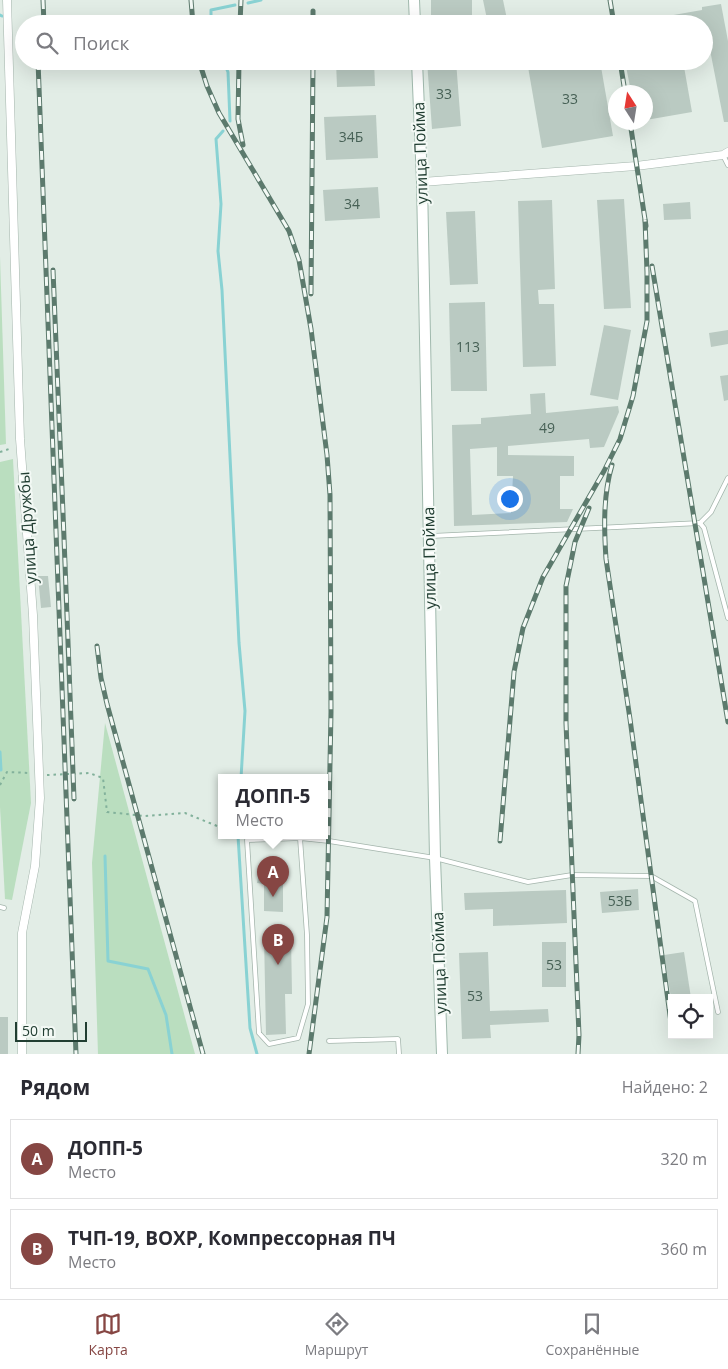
<!DOCTYPE html>
<html lang="ru">
<head>
<meta charset="utf-8">
<style>
  :root { --surface:#fff; --page:#f7f7f7; --text:#2b2b33; --muted:#7c7c81; --line:#e1e1e2; --accent:#864643 }
  body { margin:0; font-family:"Open Sans",sans-serif; background:var(--page); color:var(--text) }
  .controls { position:absolute; right:15px; bottom:15px; display:grid; overflow:hidden; border-radius:0px; box-shadow:0 5px 20px #0002 }
  .controls button { width:45px; height:45px; display:grid; place-items:center; padding:0; border:0; border-bottom:1px solid var(--line); background:var(--surface); color:var(--text); font:25px sans-serif }
  .compass { position:absolute; left:608px; top:85px; width:45px; height:45px; border-radius:50%; background:var(--surface); box-shadow:0 5px 20px #0002; rotate:348deg }
  .scale { position:absolute; left:15px; bottom:12px; width:72px; box-sizing:border-box; padding-left:5px; border:2px solid #213e32; border-top:0; font-size:14px; line-height:18px; white-space:nowrap; color:#213e32; -webkit-text-stroke:4px #f3f9f5; paint-order:stroke }
  .you { position:absolute; left:509px; top:498px; width:18px; height:18px; margin:-12px; border:4px solid #fff; border-radius:50%; background:#1a73e8; box-shadow:0 0 0 8px #1a73e833 }
  .badge { display:grid; place-items:center; width:32px; height:32px; border-radius:50%; background:var(--accent); color:#fff; font-size:16px; font-weight:700 }
  .pin { position:absolute; translate:-50% -41px; filter:drop-shadow(0 1px 2px #0008) }
  .pin::after { content:''; position:absolute; top:26px; width:18px; height:15px; background:inherit; clip-path:polygon(0 0,100% 0,50% 100%) }
  .popup { position:absolute; left:218px; top:774px; width:110px; height:65px; box-sizing:border-box; display:grid; place-content:center; border-radius:0px; background:var(--surface); filter:drop-shadow(0 1px 4px #0005); font-size:16px; white-space:nowrap; color:var(--muted) }
  .popup b { font-size:19px; color:var(--text) }
  .popup::after { content:''; position:absolute; left:50%; top:100%; margin-left:-10px; border:10px solid transparent; border-top-color:var(--surface) }
  .list { margin:0; padding:0; list-style:none }
  h2 { display:flex; justify-content:space-between; align-items:center; height:65px; margin:0; padding:0 20px; font-size:21px }
  h2 small { font-size:16px; font-weight:400; color:var(--muted) }
  .list li { display:grid; grid-template-columns:32px 1fr auto; gap:15px; align-items:center; box-sizing:border-box; height:80px; margin:0 10px 10px; padding:0 10px; border:1px solid var(--line); border-radius:0px }
  .list b { display:block; font-size:19px; white-space:nowrap }
  .list p { margin:0; font-size:16px; white-space:nowrap; color:var(--muted) }
  .list em { font-size:16px; font-style:normal; color:var(--muted) }
  .icon { flex:none; width:28px; height:28px; fill:none; stroke:currentColor; stroke-width:2; stroke-linecap:round; stroke-linejoin:round }
  .map { position:relative; flex:none; width:728px; height:1054px; overflow:hidden }
  .search { position:absolute; background:var(--surface); box-shadow:0 5px 20px #0002; left:15px; right:15px; top:15px; height:55px; display:flex; align-items:center; gap:12px; box-sizing:border-box; padding:0 18px; border-radius:28px; color:var(--muted); font-size:19px }
  .sheet { height:245px; background:var(--surface) }
  nav { display:flex; justify-content:space-around; align-items:center; box-sizing:border-box; height:70px; border-top:1px solid var(--line); background:var(--surface); font-size:14px; color:var(--muted) }
  nav a { display:grid; justify-items:center; gap:2px }
  nav .on { color:var(--accent) }
  .map>svg:first-child { display:block }
  .green { fill:#badebf }
  .lines { fill:none; stroke-linecap:round; stroke-linejoin:round }
  .stream { stroke:#89d2d3; stroke-width:3 }
  .building { fill:#bacac2; fill-rule:evenodd }
  .service-casing { stroke:#a4b5ac; stroke-width:5.5 }
  .minor-casing { stroke:#a4b5ac; stroke-width:9 }
  .secondary-casing { stroke:#a0b9ad; stroke-width:12 }
  .path { stroke:#82b19b; stroke-width:2; stroke-dasharray:2.5 4; stroke-linecap:butt }
  .service { stroke:#fff; stroke-width:4 }
  .minor { stroke:#fff; stroke-width:8 }
  .secondary { stroke:#fff; stroke-width:10 }
  .rail-casing { stroke:#5c7a6d; stroke-width:5 }
  .rail { stroke:#f3f9f5; stroke-width:3; stroke-dasharray:9; stroke-linecap:butt }
  .labels { text-anchor:middle; stroke-width:4; stroke-linejoin:round; paint-order:stroke }
  .number-label { font-size:14px; fill:#476156 }
  .street-label { font-size:16px; fill:#213e32; stroke:#f3f9f5 }
</style>
</head>
<body>
<div class="map">
<svg width="728" height="1054" viewBox="0 0 728 1054">
  <rect width="100%" height="100%" fill="#e2ede6"/>
  <g class="green">
    <path d="M0,257L6,444L0,445Z"/>
    <path d="M13,459L31,803L12,900L5,899L0,807V462Z"/>
    <path d="M105,723L195,1054H98L92,863Z"/>
  </g>
  <g class="lines">
    <g class="stream">
      <path d="M248,3L261,0"/>
      <path d="M0,15L2,16"/>
      <path d="M211,24V10L235,5"/>
      <path d="M223,61L228,72L230,121"/>
      <path d="M223,131L216,139L221,204L218,251L222,290L239,643L245,711L241,778"/>
      <path d="M0,752L1,770"/>
      <path d="M238,836L250,1028L257,1054"/>
      <path d="M105,856L108,961L148,969L166,1015L172,1054"/>
    </g>
  </g>
  <g class="building">
    <rect x="431" y="0" width="41" height="16"/>
    <path d="M483,0H503L508,24H488Z"/>
    <path d="M721,4L728,41V122H724L705,24H646L645,20L702,10V7Z"/>
    <path d="M336,61H374L375,86L337,87Z"/>
    <path d="M427,61H456L461,126L432,129Z"/>
    <path d="M527,61H600L613,136L542,148Z"/>
    <path d="M625,61H683L692,112L646,120V92H631Z"/>
    <path d="M376,115L378,158L326,160L324,117Z"/>
    <path d="M378,187L380,218L325,221L323,190Z"/>
    <path d="M624,199L631,308L604,309L597,200Z"/>
    <path d="M552,200L555,289L538,290L539,304H554L556,366L523,367L518,201Z"/>
    <path d="M690,202L691,219L664,220L663,204Z"/>
    <path d="M475,211L478,284L450,285L446,212Z"/>
    <path d="M485,302L487,391H451L449,303Z"/>
    <path d="M604,325L631,330L618,400L590,395Z"/>
    <path d="M728,330V344L711,347L709,333Z"/>
    <path d="M728,375V400L724,401L720,376Z"/>
    <path d="M545,393L546,413L618,406L619,412L604,447L590,448L589,439L508,446V455L574,456V476H560V509H573L567,522L454,526L452,425L481,424V418L531,414L530,394ZM497,447V476H513L511,513L472,515L470,449Z"/>
    <path d="M38,576H48L51,607L41,608Z"/>
    <path d="M262,874L283,875V912L264,911V884L257,883L258,878Z"/>
    <path d="M638,889L639,910L602,913L600,892Z"/>
    <path d="M566,890L567,923L493,926V909L465,910L464,893Z"/>
    <path d="M264,936H291L292,994H285L286,1034L266,1035Z"/>
    <rect x="542" y="942" width="24" height="45"/>
    <path d="M488,952L490,1011L548,1009L549,1022L490,1025L491,1038L462,1039L459,953Z"/>
    <path d="M684,952L691,998H671L664,955Z"/>
    <rect x="0" y="1017" width="8" height="37"/>
  </g>
  <g class="lines">
    <defs>
      <g id="service">
        <path d="M723,155L728,165"/>
        <path d="M700,523L711,512L728,478"/>
        <path d="M431,536L700,523L704,528L728,618"/>
        <path d="M300,838L307,935L308,1004L298,1038L269,1044L259,1033L247,840L300,838L329,841L435,858L528,882L572,875L651,876L695,901L718,1012"/>
        <path d="M0,907L4,908"/>
        <path d="M329,1041L398,1039L399,1054"/>
      </g>
      <g id="minor">
        <path d="M7,0L20,439L33,615L40,798L35,866L22,933V1054"/>
        <path d="M422,182L636,166L723,155L728,152"/>
      </g>
      <g id="secondary">
        <path d="M414,0L415,24"/>
        <path d="M417,61L422,182L435,858L442,1054"/>
      </g>
    </defs>
    <use href="#service" class="service-casing"/>
    <use href="#minor" class="minor-casing"/>
    <use href="#secondary" class="secondary-casing"/>
    <g class="path">
      <path d="M0,452L9,449"/>
      <path d="M47,775L89,773L103,778L107,812L145,816L185,813L222,828"/>
      <path d="M0,785L7,772L30,773"/>
    </g>
    <use href="#service" class="service"/>
    <use href="#minor" class="minor"/>
    <use href="#secondary" class="secondary"/>
    <defs>
      <g id="rail">
        <path d="M43,0L44,24"/>
        <path d="M191,0L193,24"/>
        <path d="M610,0L614,24"/>
        <path d="M240,24L241,0"/>
        <path d="M313,24V11"/>
        <path d="M38,61L76,1054"/>
        <path d="M199,61L207,86L219,113L289,231L299,260L311,329L327,455L330,495L331,712L327,917L309,1054"/>
        <path d="M239,61L238,119L243,145"/>
        <path d="M620,61L625,92"/>
        <path d="M630,122L646,226"/>
        <path d="M652,266L728,722"/>
        <path d="M53,270C60,446 68,623 74,799"/>
        <path d="M311,294L313,61"/>
        <path d="M612,465C603,495 604,529 606,559L630,719L672,1030"/>
        <path d="M97,646L101,678L107,704L203,1054"/>
        <path d="M500,841L514,672L523,628L543,577L604,471L620,439L633,396L647,321V272L645,220"/>
        <path d="M578,1054L579,1035L566,723V586L575,542L589,508"/>
      </g>
    </defs>
    <use href="#rail" class="rail-casing"/>
    <use href="#rail" class="rail"/>
  </g>
  <g class="labels">
    <g class="number-label">
      <text x="444" y="99">33</text>
      <text x="570" y="104">33</text>
      <text x="351" y="142">34Б</text>
      <text x="352" y="209">34</text>
      <text x="468" y="352">113</text>
      <text x="547" y="433">49</text>
      <text x="620" y="906">53Б</text>
      <text x="554" y="970">53</text>
      <text x="475" y="1001">53</text>
    </g>
    <g class="street-label">
      <text transform="translate(420 153) rotate(-92)" y="6">улица Пойма</text>
      <text transform="translate(27 528) rotate(-94)" y="6">улица Дружбы</text>
      <text transform="translate(429 558) rotate(-91)" y="6">улица Пойма</text>
      <text transform="translate(439 963) rotate(-92)" y="6">улица Пойма</text>
    </g>
  </g>
</svg>
<div class="controls">
<button><svg class="icon" aria-label="locate" viewBox="0 0 24 24"><circle cx="12" cy="12" r="6"/><path d="M12 2v4M12 18v4M2 12h4M18 12h4"/></svg></button>
</div>
<svg class="compass" viewBox="-18 -18 36 36"><path d="M0-13l5 13h-10z" fill="#e53935"/><path d="M0 13l5-13h-10z" fill="#7c7c81"/></svg>
<div class="scale">50 m</div>
<div class="you"></div>
<div class="pin badge" style="left:273px;top:897px">A</div>
<div class="popup"><b>ДОПП-5</b>Место</div>
<div class="pin badge" style="left:278px;top:965px">B</div>
<div class="search"><svg class="icon" aria-label="search" viewBox="0 0 24 24"><circle cx="10" cy="10" r="6"/><path d="M15 15l6 6"/></svg>Поиск</div>
</div>
<section class="sheet">
<h2>Рядом<small>Найдено: 2</small></h2>
<ul class="list">
<li><span class="badge">A</span><div><b>ДОПП-5</b><p>Место</p></div><em>320 m</em></li>
<li><span class="badge">B</span><div><b>ТЧП-19, ВОХР, Компрессорная ПЧ</b><p>Место</p></div><em>360 m</em></li>
</ul>
</section>
<nav>
<a class="on"><svg class="icon" aria-label="map" viewBox="0 0 24 24"><path d="M3 6l6-2 6 2 6-2v14l-6 2-6-2-6 2zM9 4v14M15 6v14"/></svg>Карта</a>
<a><svg class="icon" aria-label="directions" viewBox="0 0 24 24"><path d="M12 3l9 9-9 9-9-9zM9 14v-3h6M13 9l2 2-2 2"/></svg>Маршрут</a>
<a><svg class="icon" aria-label="saved" viewBox="0 0 24 24"><path d="M7 4h10v16l-5-4-5 4z"/></svg>Сохранённые</a>
</nav>
</body>
</html>
